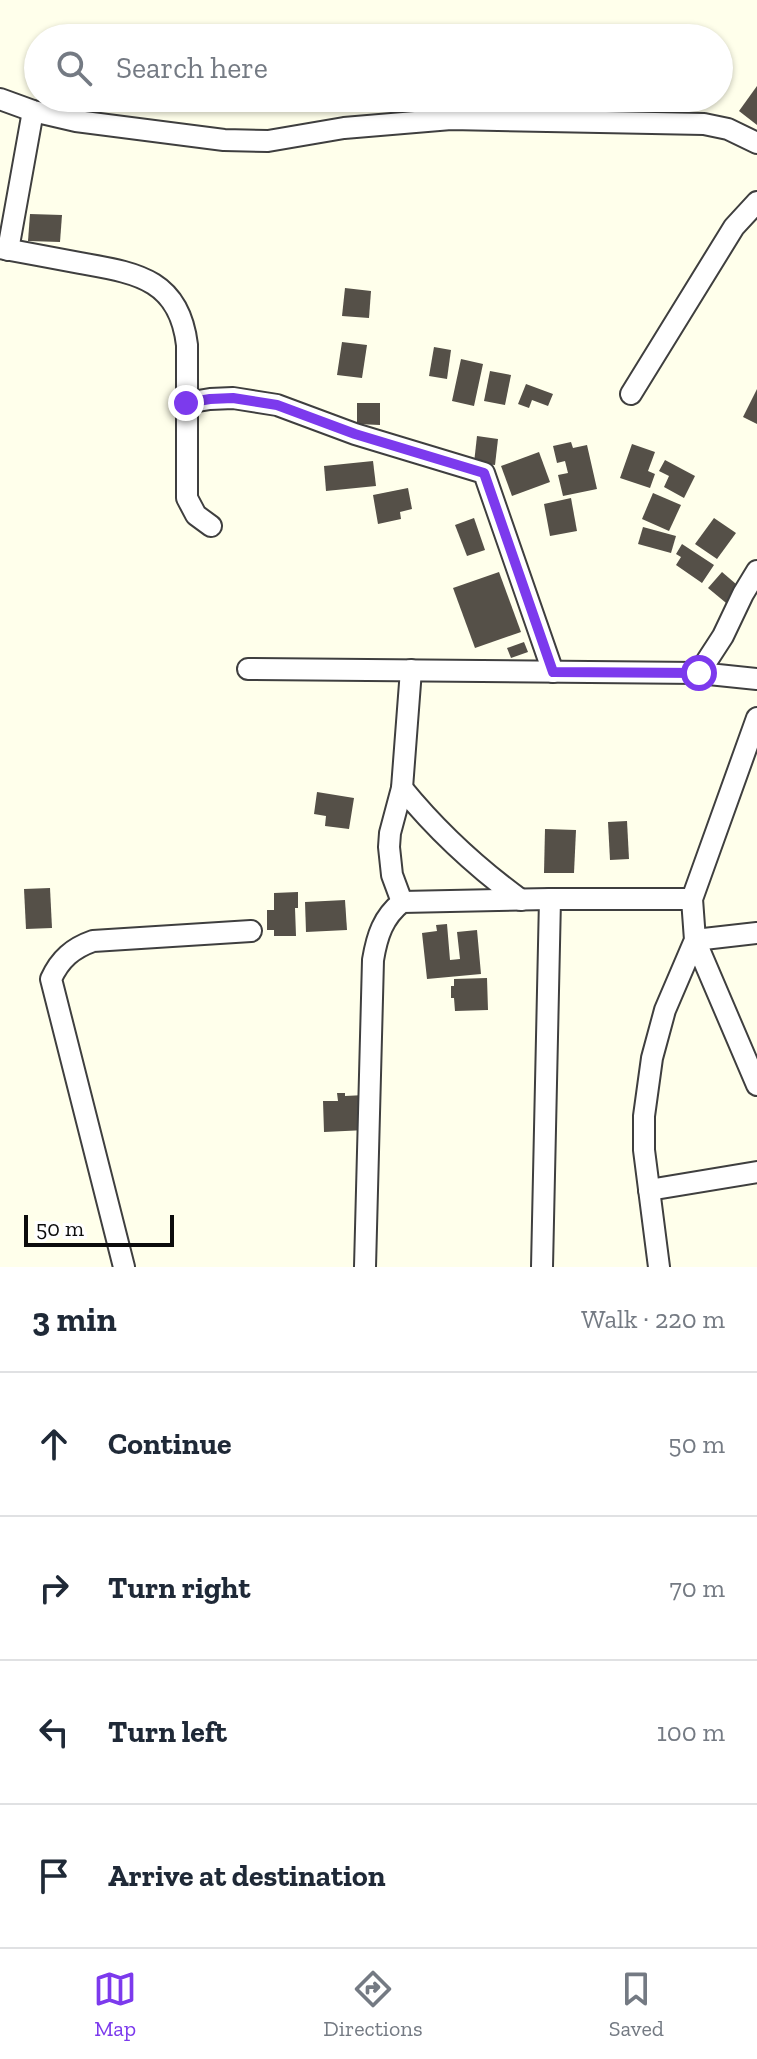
<!DOCTYPE html>
<html lang="en">
<head>
<meta charset="utf-8">
<style>
  :root { --surface:#fff; --page:#f2f2f3; --text:#1f2937; --muted:#747a83; --line:#e0e1e3; --accent:#7c3aed }
  body { margin:0; font-family:"Zilla Slab",serif; background:var(--page); color:var(--text) }
  .scale { position:absolute; left:24px; bottom:20px; width:150px; box-sizing:border-box; padding-left:8px; border:4px solid #0c0c0c; border-top:0; font-size:22px; line-height:28px; white-space:nowrap; color:#0c0c0c; -webkit-text-stroke:6px #fff; paint-order:stroke }
  .stop { position:absolute; width:24px; height:24px; margin:-18px; border:6px solid #7c3aed; border-radius:50%; background:#fff }
  .stop.end { background:#7c3aed; border-color:#fff; box-shadow:0 2px 8px #0008 }
  .list { margin:0; padding:0; list-style:none }
  h2 { display:flex; justify-content:space-between; align-items:center; height:104px; margin:0; padding:0 32px; font-size:34px }
  h2 small { font-size:26px; font-weight:400; color:var(--muted) }
  .list li { display:grid; grid-template-columns:52px 1fr auto; gap:24px; align-items:center; box-sizing:border-box; height:144px; padding:0 32px; border-top:2px solid var(--line) }
  .list b { display:block; font-size:30px; white-space:nowrap }
  .list em { font-size:26px; font-style:normal; color:var(--muted) }
  .icon { flex:none; width:44px; height:44px; fill:none; stroke:currentColor; stroke-width:2; stroke-linecap:round; stroke-linejoin:round }
  .map { position:relative; flex:none; width:757px; height:1267px; overflow:hidden }
  .search { position:absolute; background:var(--surface); box-shadow:0 2px 6px #0004; left:24px; right:24px; top:24px; height:88px; display:flex; align-items:center; gap:20px; box-sizing:border-box; padding:0 28px; border-radius:44px; color:var(--muted); font-size:30px }
  .sheet { height:680px; background:var(--surface) }
  nav { display:flex; justify-content:space-around; align-items:center; box-sizing:border-box; height:112px; border-top:2px solid var(--line); background:var(--surface); font-size:22px; color:var(--muted) }
  nav a { display:grid; justify-items:center; gap:4px }
  nav .on { color:var(--accent) }
  .map>svg:first-child { display:block }
  .building { fill:#555048 }
  .lines { fill:none; stroke-linecap:round; stroke-linejoin:round }
  .street-casing { stroke:#3f3f3f; stroke-width:24 }
  .street { stroke:#fff; stroke-width:20 }
  .route { stroke:#7c3aed; stroke-width:10 }
</style>
</head>
<body>
<div class="map">
<svg width="757" height="1267" viewBox="0 0 757 1267">
  <rect width="100%" height="100%" fill="#ffffeb"/>
  <g class="building">
    <path d="M757,86V125L739,111Z"/>
    <path d="M30,214L62,215L60,242L28,241Z"/>
    <path d="M345,288L371,291L369,318L342,316Z"/>
    <path d="M342,342L367,345L362,378L337,375Z"/>
    <path d="M434,347L451,350L447,379L429,376Z"/>
    <path d="M461,359L483,364L474,406L452,401Z"/>
    <path d="M490,371L511,375L505,405L484,401Z"/>
    <path d="M526,384L553,394L548,406L532,400L529,408L518,404Z"/>
    <path d="M757,389V424L743,417Z"/>
    <path d="M357,403H380V425L357,424Z"/>
    <path d="M477,436L498,439L495,465L474,463Z"/>
    <path d="M571,442L573,448L587,445L597,489L563,496L558,475L568,473L565,461L557,463L553,446Z"/>
    <path d="M632,444L655,452L648,471L655,474L650,488L620,478Z"/>
    <path d="M539,452L550,482L512,496L501,466Z"/>
    <path d="M665,460L695,476L684,498L664,487L669,476L659,471Z"/>
    <path d="M373,461L376,486L326,491L324,466Z"/>
    <path d="M408,488L412,509L400,512L401,519L378,524L373,495Z"/>
    <path d="M653,493L681,505L669,531L642,519Z"/>
    <path d="M571,498L577,531L550,536L544,504Z"/>
    <path d="M474,518L485,550L467,556L455,525Z"/>
    <path d="M714,518L736,533L717,559L695,544Z"/>
    <path d="M643,527L676,536L671,553L638,544Z"/>
    <path d="M682,544L714,565L702,583L676,565L681,557L676,554Z"/>
    <path d="M499,572L521,632L475,648L453,588Z"/>
    <path d="M722,572L750,596L737,612L708,588Z"/>
    <path d="M524,642L528,652L511,658L507,648Z"/>
    <path d="M317,792L354,798L349,829L325,826L326,816L314,814Z"/>
    <path d="M627,821L629,859L610,860L608,822Z"/>
    <path d="M545,829L576,830L574,873H544Z"/>
    <path d="M50,888L52,928L26,929L24,889Z"/>
    <path d="M298,892V908H295L296,936H274V930H267V910H274V893Z"/>
    <path d="M345,900L347,930L306,932L305,902Z"/>
    <path d="M447,924L450,960L460,959L457,932L477,930L481,974L427,979L422,933L437,931L436,925Z"/>
    <path d="M487,978L488,1010L455,1011L454,998H451V986H454V979Z"/>
    <path d="M337,1093H345V1096L365,1095L366,1130L324,1132L323,1101H338Z"/>
  </g>
  <g class="lines">
    <defs>
      <g id="street">
        <path d="M0,99L33,111L76,121L224,140L268,141L344,128L451,119L704,124L728,129L757,143"/>
        <path d="M0,248C27,253 53,258 80,263C135,273 179,278 187,345V498L196,515L211,526"/>
        <path d="M8,250L33,111"/>
        <path d="M631,394L734,227L757,202"/>
        <path d="M186,403L210,399L233,398L277,405L355,434L484,473L553,672"/>
        <path d="M757,571L743,594L723,636L699,673L757,679"/>
        <path d="M248,669L699,673"/>
        <path d="M402,788C437,831 476,867 521,900"/>
        <path d="M402,902L392,875L389,847L390,833L402,788L411,670"/>
        <path d="M757,933L695,940L757,1085"/>
        <path d="M649,1190L757,1172"/>
        <path d="M124,1267L51,979C60,959 73,948 93,941L251,931"/>
        <path d="M365,1267L373,960C377,936 383,917 402,902L550,899H692"/>
        <path d="M542,1267L550,899"/>
        <path d="M659,1267L644,1150V1116L652,1058L665,1010L695,940L692,899L757,718"/>
      </g>
    </defs>
    <use href="#street" class="street-casing"/>
    <use href="#street" class="street"/>
  </g>
  <g class="lines">
    <path class="route" d="M186,403L210,399L233,398L277,405L355,434L484,473L553,672L699,673"/>
  </g>
</svg>
<div class="scale">50 m</div>
<div class="stop" style="left:699px;top:673px"></div>
<div class="stop end" style="left:186px;top:403px"></div>
<div class="search"><svg class="icon" aria-label="search" viewBox="0 0 24 24"><circle cx="10" cy="10" r="6"/><path d="M15 15l6 6"/></svg>Search here</div>
</div>
<section class="sheet">
<h2>3 min<small>Walk · 220 m</small></h2>
<ul class="list">
<li><svg class="icon" aria-label="ahead" viewBox="0 0 24 24"><path d="M12 20V5M6 11l6-6 6 6"/></svg><div><b>Continue</b></div><em>50 m</em></li>
<li><svg class="icon" aria-label="right" viewBox="0 0 24 24"><path d="M7 20v-9h11M14 6l5 5-5 5"/></svg><div><b>Turn right</b></div><em>70 m</em></li>
<li><svg class="icon" aria-label="left" viewBox="0 0 24 24"><path d="M17 20v-9H6M10 6l-5 5 5 5"/></svg><div><b>Turn left</b></div><em>100 m</em></li>
<li><svg class="icon" aria-label="arrive" viewBox="0 0 24 24"><path d="M6 21V4h12l-3 4 3 4H6"/></svg><div><b>Arrive at destination</b></div></li>
</ul>
</section>
<nav>
<a class="on"><svg class="icon" aria-label="map" viewBox="0 0 24 24"><path d="M3 6l6-2 6 2 6-2v14l-6 2-6-2-6 2zM9 4v14M15 6v14"/></svg>Map</a>
<a><svg class="icon" aria-label="directions" viewBox="0 0 24 24"><path d="M12 3l9 9-9 9-9-9zM9 14v-3h6M13 9l2 2-2 2"/></svg>Directions</a>
<a><svg class="icon" aria-label="saved" viewBox="0 0 24 24"><path d="M7 4h10v16l-5-4-5 4z"/></svg>Saved</a>
</nav>
</body>
</html>
